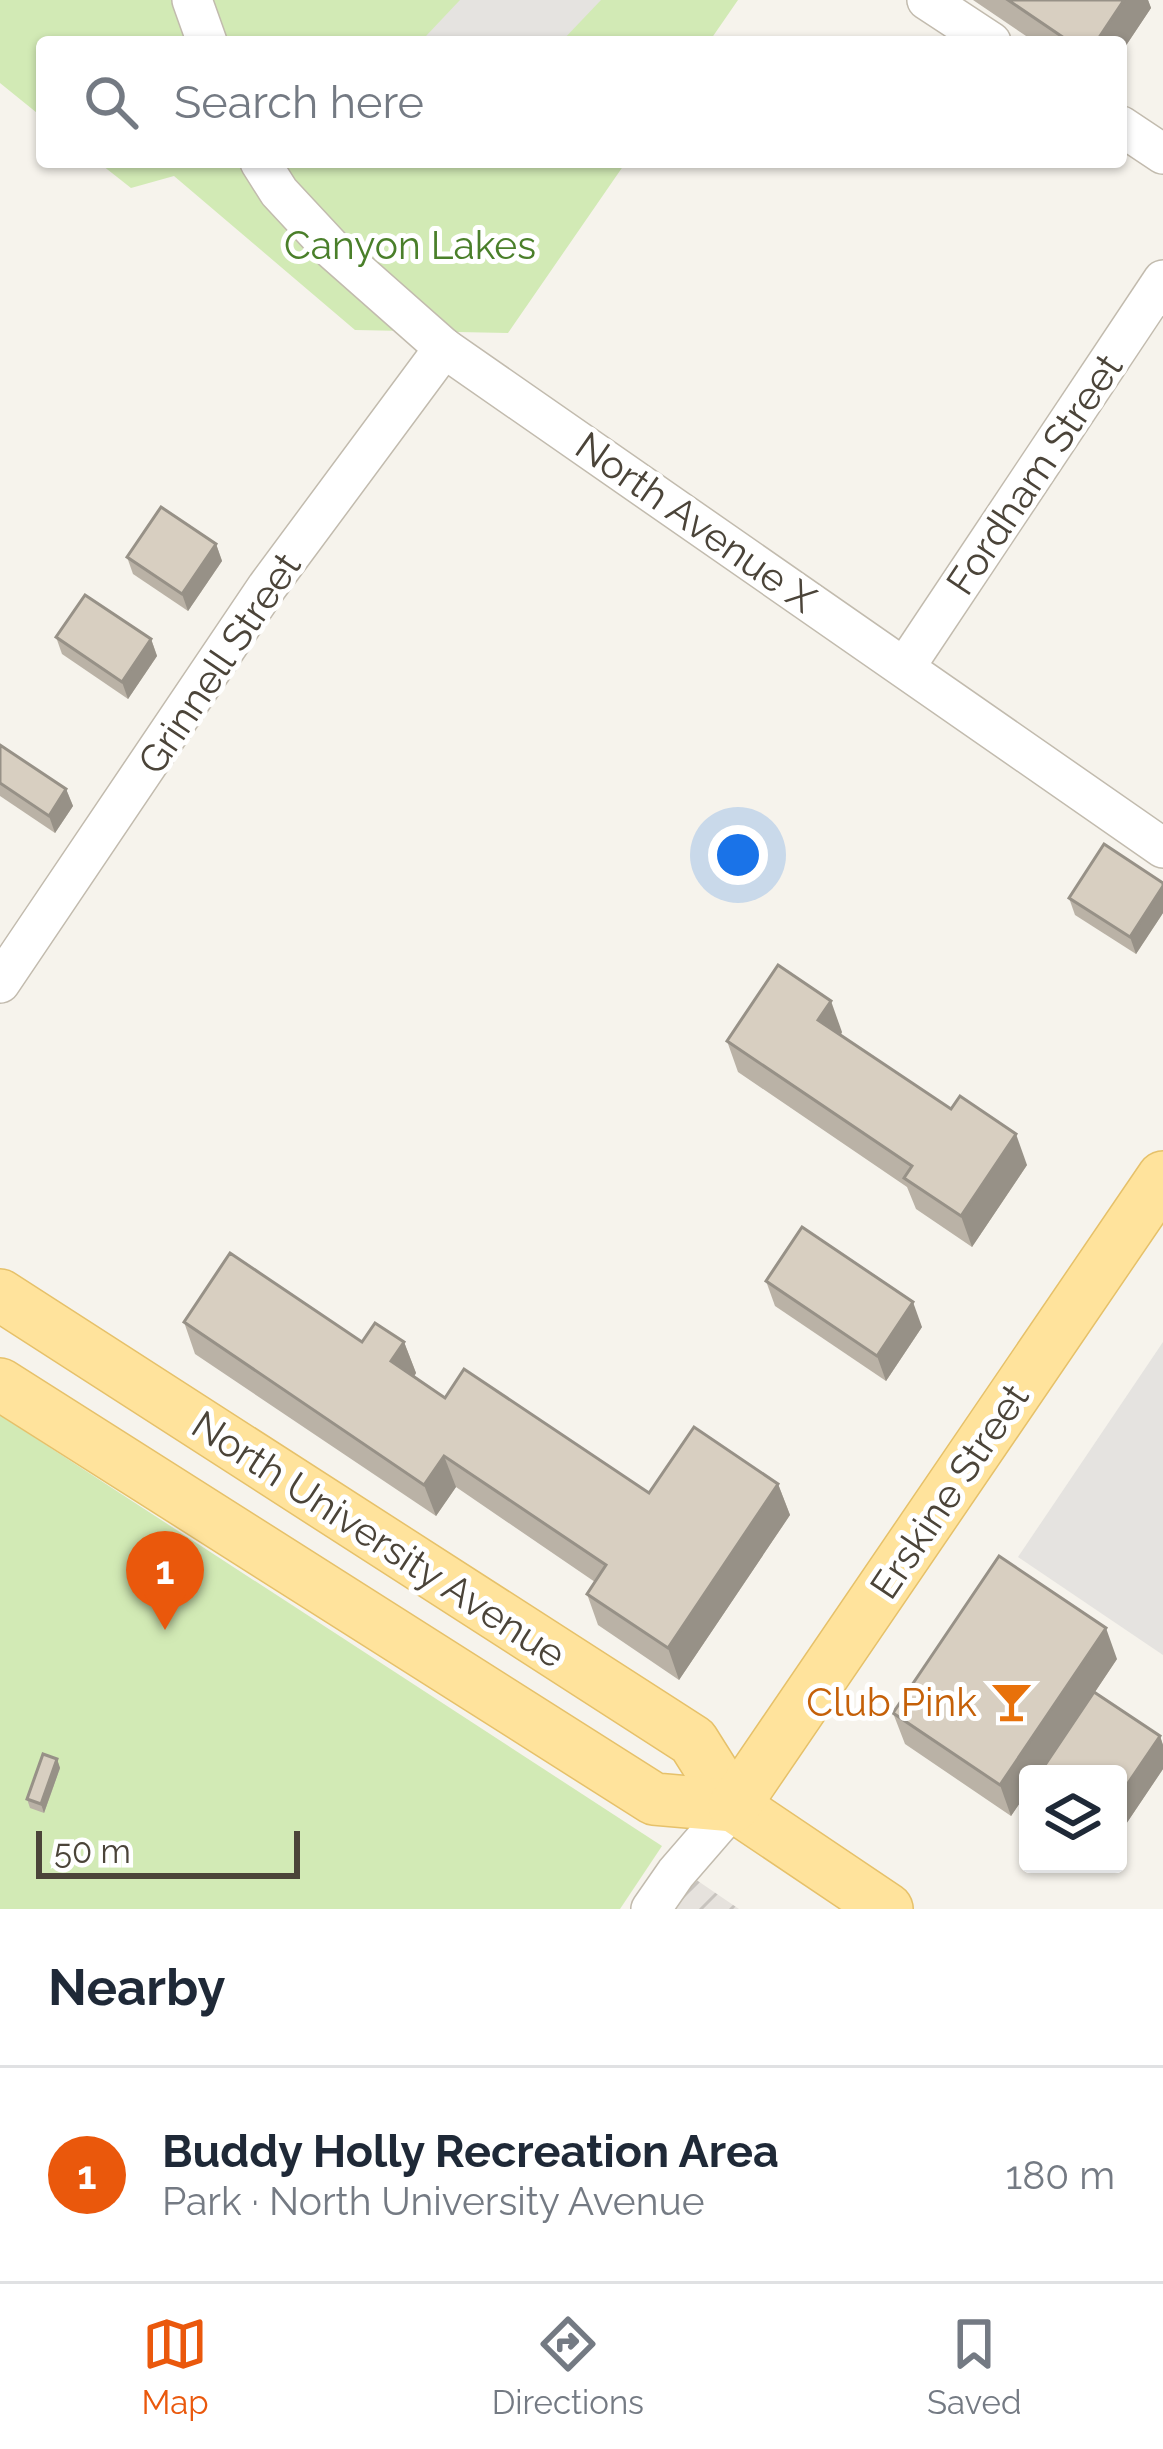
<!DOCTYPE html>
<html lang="en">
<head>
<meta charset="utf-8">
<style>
  :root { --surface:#fff; --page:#f2f2f3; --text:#1f2937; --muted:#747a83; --line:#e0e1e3; --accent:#ea580c }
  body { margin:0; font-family:Raleway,sans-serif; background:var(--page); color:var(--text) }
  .controls { position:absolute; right:36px; bottom:36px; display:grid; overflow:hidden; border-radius:12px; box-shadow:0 3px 9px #0004 }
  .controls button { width:108px; height:108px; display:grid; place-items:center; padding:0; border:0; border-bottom:3px solid var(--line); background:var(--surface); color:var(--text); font:60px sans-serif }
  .scale { position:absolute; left:36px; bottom:30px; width:264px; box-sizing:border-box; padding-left:12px; border:6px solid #4b4439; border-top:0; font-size:33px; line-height:42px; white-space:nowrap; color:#4b4439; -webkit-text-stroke:9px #fff; paint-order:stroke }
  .you { position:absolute; left:738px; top:855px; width:42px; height:42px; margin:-30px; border:9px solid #fff; border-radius:50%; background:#1a73e8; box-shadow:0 0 0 18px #1a73e833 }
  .badge { display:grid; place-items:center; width:78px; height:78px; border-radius:50%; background:var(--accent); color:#fff; font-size:39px; font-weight:700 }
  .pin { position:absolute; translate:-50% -99px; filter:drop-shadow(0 3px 6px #0008) }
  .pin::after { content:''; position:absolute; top:63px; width:42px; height:36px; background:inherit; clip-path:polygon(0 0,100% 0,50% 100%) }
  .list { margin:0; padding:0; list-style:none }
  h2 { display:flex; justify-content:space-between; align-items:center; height:156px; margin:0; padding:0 48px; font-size:51px }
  h2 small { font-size:39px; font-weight:400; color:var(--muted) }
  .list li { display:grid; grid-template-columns:78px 1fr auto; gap:36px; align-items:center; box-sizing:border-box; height:216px; padding:0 48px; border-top:3px solid var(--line) }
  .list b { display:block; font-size:45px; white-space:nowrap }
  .list p { margin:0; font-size:39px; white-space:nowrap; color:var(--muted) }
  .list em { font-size:39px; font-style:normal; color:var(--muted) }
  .icon { flex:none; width:66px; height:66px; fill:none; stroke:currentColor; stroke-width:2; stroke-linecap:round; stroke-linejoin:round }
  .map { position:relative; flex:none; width:1163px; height:1909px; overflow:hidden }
  .search { position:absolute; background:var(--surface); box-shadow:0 3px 9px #0004; left:36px; right:36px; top:36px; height:132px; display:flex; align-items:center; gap:30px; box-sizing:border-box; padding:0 42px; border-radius:12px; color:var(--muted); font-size:45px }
  .sheet { height:372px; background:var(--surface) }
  nav { display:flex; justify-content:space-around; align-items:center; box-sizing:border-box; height:168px; border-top:3px solid var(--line); background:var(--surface); font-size:33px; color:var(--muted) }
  nav a { display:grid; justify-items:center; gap:6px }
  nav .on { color:var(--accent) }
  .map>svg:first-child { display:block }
  .industrial { fill:url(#industrial-furrows) }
  .green { fill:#d2eab5 }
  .parking { fill:#e5e3e0 }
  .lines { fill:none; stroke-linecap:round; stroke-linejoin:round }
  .minor-casing { stroke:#c2bbae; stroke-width:42 }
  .major-casing { stroke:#e6c16a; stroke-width:54 }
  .minor { stroke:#fff; stroke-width:39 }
  .major { stroke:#ffe39c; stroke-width:51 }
  .wall { fill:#bab2a6 }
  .shaded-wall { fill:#979187 }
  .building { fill:#d8cfc1; stroke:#979187; stroke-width:3 }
  .labels { text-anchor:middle; stroke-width:10; stroke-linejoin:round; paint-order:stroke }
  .park-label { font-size:39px; fill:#4a7f2a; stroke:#fff }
  .street-label { font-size:39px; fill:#4b4439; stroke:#fff }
  .food-label { font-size:39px; fill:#c56008; stroke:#fff; text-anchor:end }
</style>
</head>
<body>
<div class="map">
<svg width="1163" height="1909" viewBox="0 0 1163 1909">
  <defs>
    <pattern id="industrial-furrows" width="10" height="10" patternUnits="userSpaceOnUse" patternTransform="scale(3)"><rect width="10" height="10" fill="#e6e2dd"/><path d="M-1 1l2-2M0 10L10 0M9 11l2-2" fill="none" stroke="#c7c3be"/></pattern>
  </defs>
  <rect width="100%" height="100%" fill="#f6f3ec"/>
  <path class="industrial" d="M695,1879L739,1909H675Z"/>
  <g class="green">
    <path d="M0,0H738L709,42H42V117L0,83Z"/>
    <path d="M98,162H626L508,333L355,330L174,176L131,188Z"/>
    <path d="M0,1415L662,1846L620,1909H0Z"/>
  </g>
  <g class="parking">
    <path d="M460,0H601L561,42H433L426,36Z"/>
    <path d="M1163,1342V1655L1018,1557Z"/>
  </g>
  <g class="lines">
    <defs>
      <g id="minor">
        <path d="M192,0L207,42"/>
        <path d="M927,0L991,42"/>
        <path d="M1121,126L1163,154"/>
        <path d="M260,162L279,192L333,250L444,348L1163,848"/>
        <path d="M905,667L1163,280"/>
        <path d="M0,983L267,587L444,348"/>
        <path d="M651,1909L676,1873L734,1806"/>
      </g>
      <g id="major">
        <path d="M0,1295L693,1741L734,1806L887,1909"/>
        <path d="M0,1384L654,1799L734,1806"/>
        <path d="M734,1806L1163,1177"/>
      </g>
    </defs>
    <use href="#minor" class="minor-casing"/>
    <use href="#major" class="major-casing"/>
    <use href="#minor" class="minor"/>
    <use href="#major" class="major"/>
  </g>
  <g class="wall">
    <path d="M973,0H1148L1151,8L1121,53V42H1035Z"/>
    <path d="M216,544L222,561L188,611L133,574L127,557Z"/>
    <path d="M56,637L151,639L157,656L128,699L62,654Z"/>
    <path d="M0,745L66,789L73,806L55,833L0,796Z"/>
    <path d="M1163,883V913L1136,954L1075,915L1069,898Z"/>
    <path d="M842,1032L841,1035L1027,1165L972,1247L916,1209L907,1187L738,1072L727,1041Z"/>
    <path d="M766,1281L922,1327L886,1381L775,1306Z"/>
    <path d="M184,1322L362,1342H404L416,1373L414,1377L445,1398L649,1493L778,1484L790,1515L679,1680L598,1625L587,1594L595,1582L456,1487L436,1516L195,1354Z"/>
    <path d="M1117,1659L1095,1692L1160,1736L1163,1745V1769L1118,1836V1774H1028V1820L1021,1801L1011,1816L905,1744L893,1713Z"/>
    <path d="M57,1759L60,1768L44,1813L30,1808L27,1799Z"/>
  </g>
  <g class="shaded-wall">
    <path d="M1124,0H1148L1151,8L1121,53V42H1096Z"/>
    <path d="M216,544L222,561L188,611L182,594Z"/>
    <path d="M151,639L157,656L128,699L122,682Z"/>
    <path d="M66,789L73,806L55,833L49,816Z"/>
    <path d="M1163,886V913L1136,954L1130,937Z"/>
    <path d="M831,1001L842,1032L830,1051L818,1020Z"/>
    <path d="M1016,1134L1027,1165L972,1247L961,1216Z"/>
    <path d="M913,1302L922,1327L886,1381L877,1356Z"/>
    <path d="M404,1342L416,1373L403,1393L391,1361Z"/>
    <path d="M444,1456L456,1487L436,1516L424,1485Z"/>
    <path d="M778,1484L790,1515L679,1680L668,1648Z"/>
    <path d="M1106,1628L1117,1659L1040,1774H1028V1791L1011,1816L1000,1785Z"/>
    <path d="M1160,1736L1163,1745V1769L1118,1836V1798Z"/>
    <path d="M57,1759L60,1768L44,1813L41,1804Z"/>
  </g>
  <g class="building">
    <path d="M1008,0H1124L1096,42H1070Z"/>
    <path d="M161,507L216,544L182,594L127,557Z"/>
    <path d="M85,595L151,639L122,682L56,637Z"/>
    <path d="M0,745L66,789L49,816L0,783Z"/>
    <path d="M1104,844L1163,883V886L1130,937L1069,898Z"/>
    <path d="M778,965L831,1001L818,1020L951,1109L960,1096L1016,1134L961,1216L904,1178L912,1166L727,1041Z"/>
    <path d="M802,1227L913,1302L877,1356L766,1281Z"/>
    <path d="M230,1253L362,1342L375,1323L404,1342L391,1361L445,1398L464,1369L649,1493L694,1427L778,1484L668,1648L587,1594L606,1565L444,1456L424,1485L184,1322Z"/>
    <path d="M999,1556L1106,1628L1000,1785L893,1713Z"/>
    <path d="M1094,1692L1160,1736L1118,1798V1774H1039Z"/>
    <path d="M43,1754L57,1759L41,1804L27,1799Z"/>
    <path d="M1028,1790V1805L1021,1801Z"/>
  </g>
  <defs>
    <symbol id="bar-bare" viewBox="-9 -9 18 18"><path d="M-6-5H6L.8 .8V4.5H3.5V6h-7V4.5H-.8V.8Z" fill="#e8710a" stroke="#fff" stroke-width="2.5" paint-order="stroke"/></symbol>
  </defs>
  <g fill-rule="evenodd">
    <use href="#bar-bare" x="982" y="1672" width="59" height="59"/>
  </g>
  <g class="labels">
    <g class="park-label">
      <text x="410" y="259">Canyon Lakes</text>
    </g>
    <g class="street-label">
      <text transform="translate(1034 474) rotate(-56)" y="14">Fordham Street</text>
      <text transform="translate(696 522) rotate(35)" y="14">North Avenue X</text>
      <text transform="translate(219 663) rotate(-56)" y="14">Grinnell Street</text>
      <text transform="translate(949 1491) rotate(-56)" y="14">Erskine Street</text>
      <text transform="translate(379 1539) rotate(33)" y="14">North University Avenue</text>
    </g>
    <g class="food-label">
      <text x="977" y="1716">Club Pink</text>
    </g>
  </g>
</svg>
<div class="controls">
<button><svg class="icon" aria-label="layers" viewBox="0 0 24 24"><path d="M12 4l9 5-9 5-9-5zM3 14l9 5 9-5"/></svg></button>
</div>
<div class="scale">50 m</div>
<div class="you"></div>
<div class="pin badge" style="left:165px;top:1630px">1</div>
<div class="search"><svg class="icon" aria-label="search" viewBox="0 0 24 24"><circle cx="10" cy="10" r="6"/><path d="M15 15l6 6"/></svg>Search here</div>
</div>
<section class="sheet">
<h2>Nearby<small></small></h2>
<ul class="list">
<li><span class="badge">1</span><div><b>Buddy Holly Recreation Area</b><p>Park · North University Avenue</p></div><em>180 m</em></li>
</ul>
</section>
<nav>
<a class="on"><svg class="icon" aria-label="map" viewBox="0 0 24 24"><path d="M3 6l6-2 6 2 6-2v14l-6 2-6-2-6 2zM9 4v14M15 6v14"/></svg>Map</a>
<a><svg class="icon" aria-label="directions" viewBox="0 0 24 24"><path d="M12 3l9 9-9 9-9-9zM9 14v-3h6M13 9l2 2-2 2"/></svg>Directions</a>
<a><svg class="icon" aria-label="saved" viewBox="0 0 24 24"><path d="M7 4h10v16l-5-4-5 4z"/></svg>Saved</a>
</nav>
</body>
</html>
